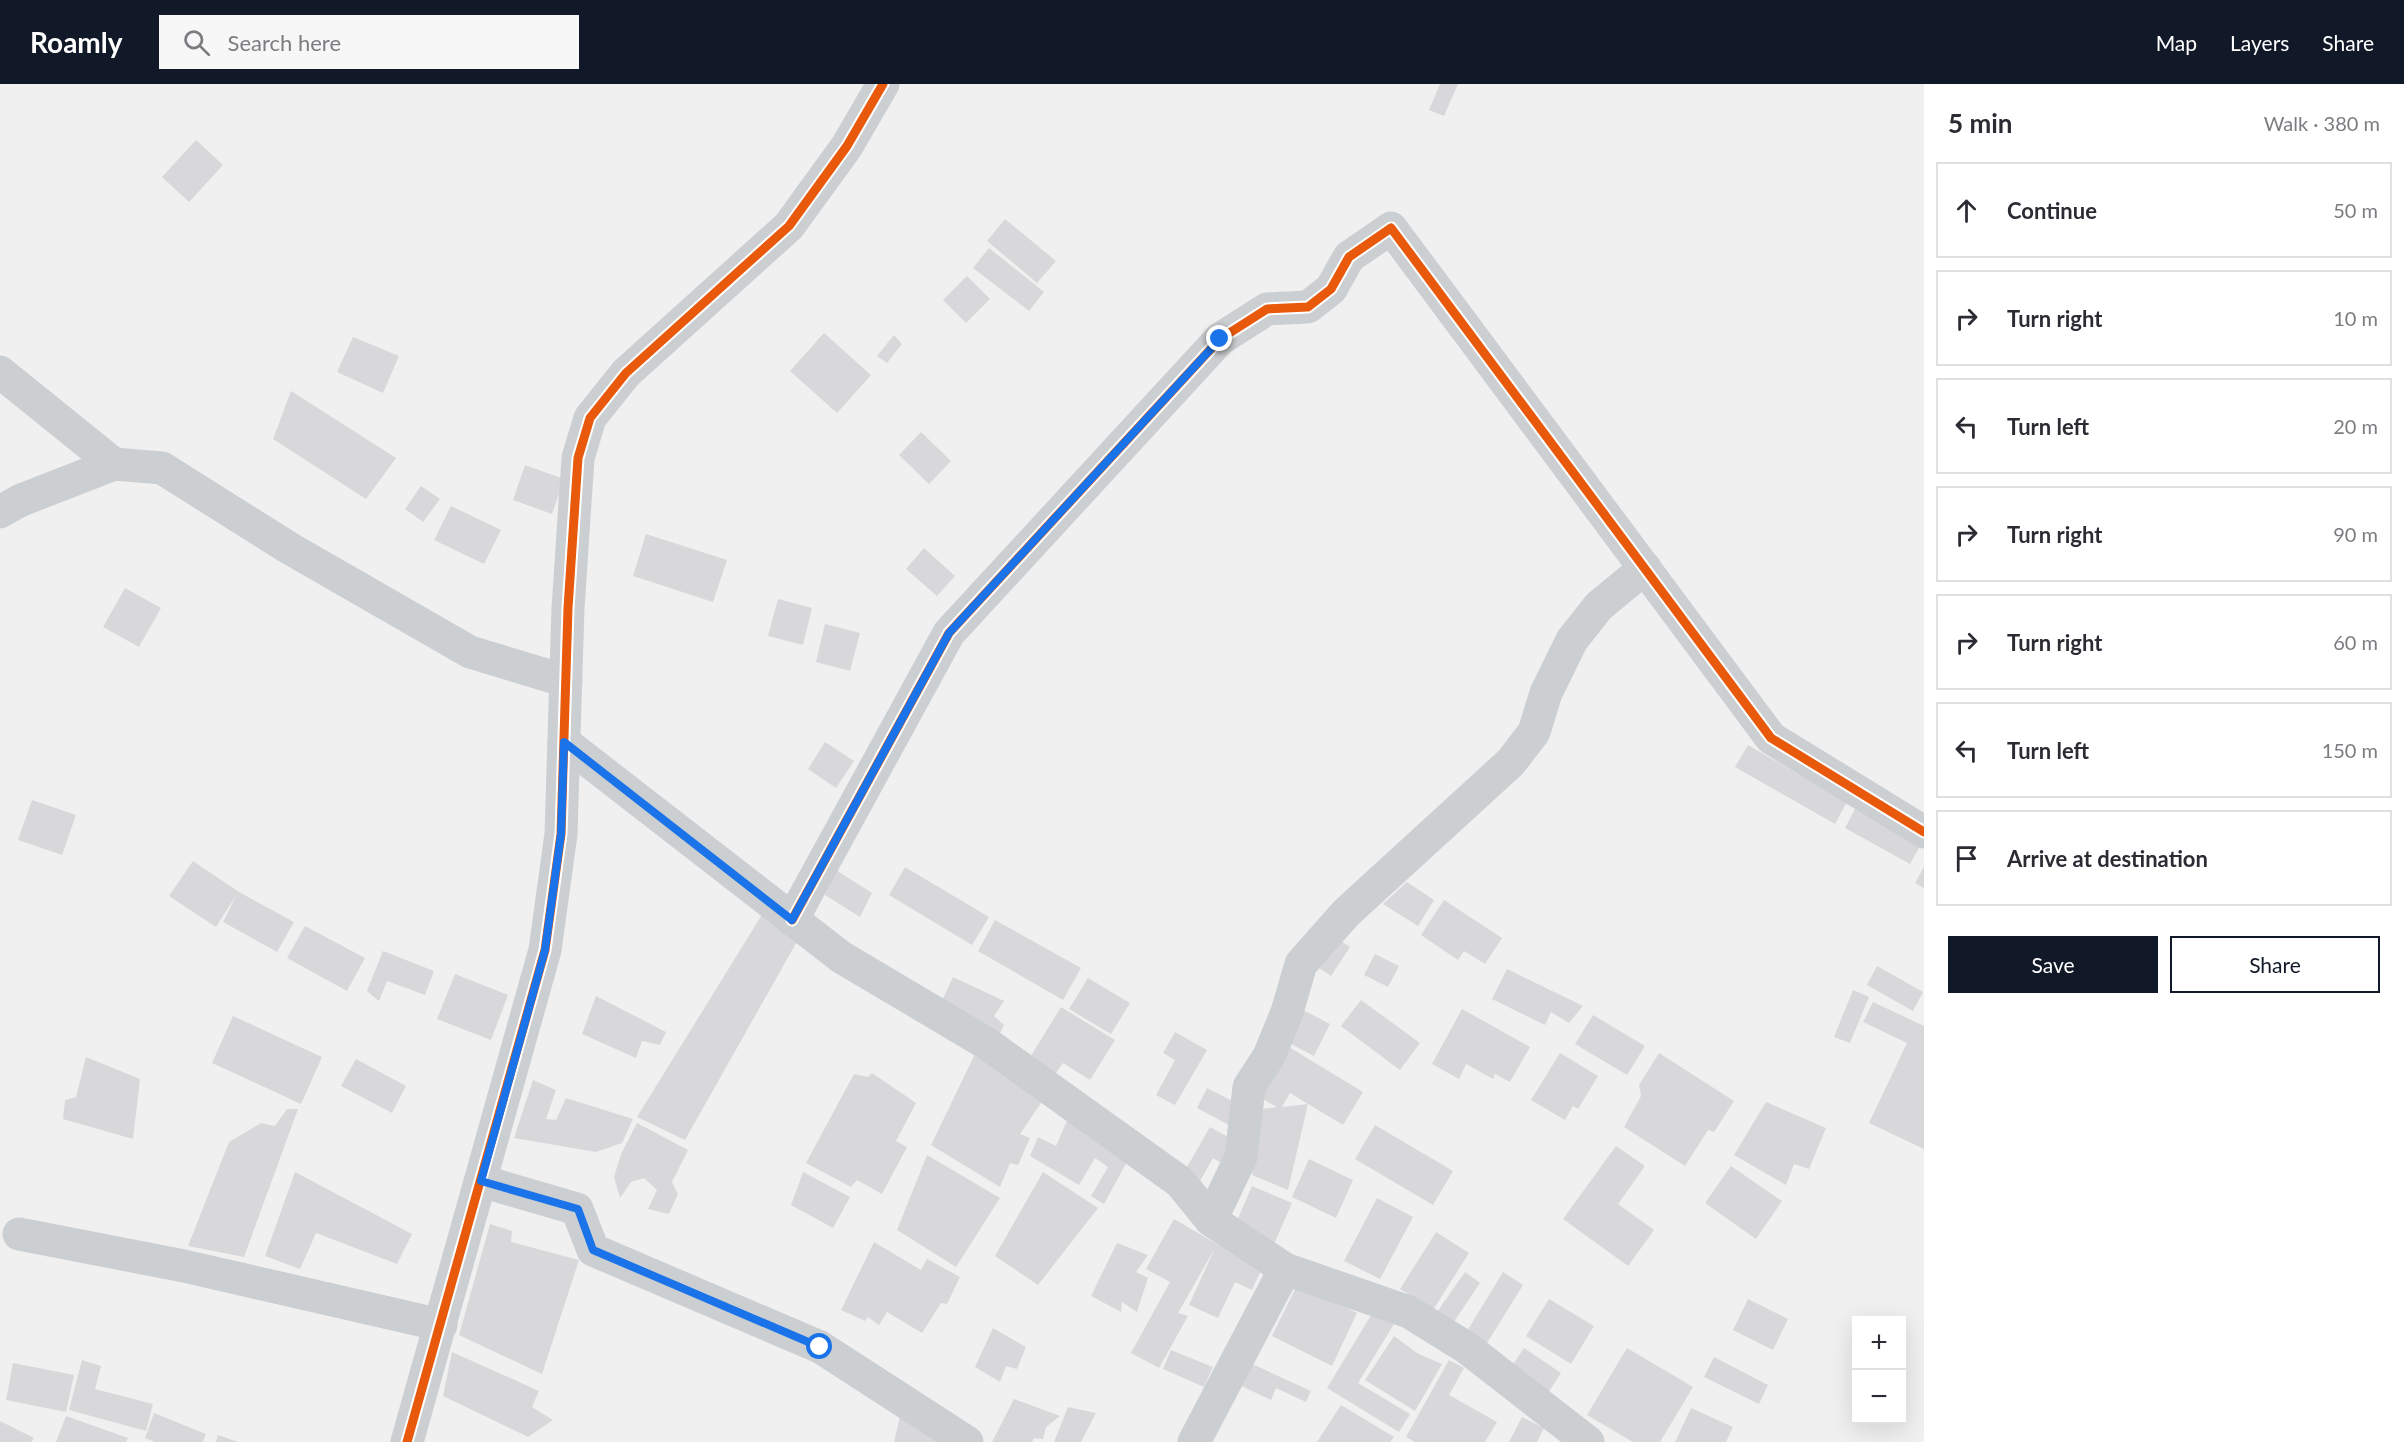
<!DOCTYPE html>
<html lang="en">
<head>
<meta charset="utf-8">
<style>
  :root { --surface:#fff; --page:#f7f7f7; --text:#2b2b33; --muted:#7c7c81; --line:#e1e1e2; --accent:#111827 }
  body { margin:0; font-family:Lato,sans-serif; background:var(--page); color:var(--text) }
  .controls { position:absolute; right:18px; bottom:18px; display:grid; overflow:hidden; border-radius:0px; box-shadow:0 6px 24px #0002 }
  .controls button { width:54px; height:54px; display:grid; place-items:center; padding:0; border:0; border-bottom:2px solid var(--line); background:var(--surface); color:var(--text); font:30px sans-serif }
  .stop { position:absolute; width:18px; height:18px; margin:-14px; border:4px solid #1a73e8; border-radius:50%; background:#fff }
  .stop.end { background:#1a73e8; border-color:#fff; box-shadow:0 2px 6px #0008 }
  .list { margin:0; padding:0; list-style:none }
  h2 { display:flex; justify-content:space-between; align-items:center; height:78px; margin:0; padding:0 24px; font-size:26px }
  h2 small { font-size:20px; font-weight:400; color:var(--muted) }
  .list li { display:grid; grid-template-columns:39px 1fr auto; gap:18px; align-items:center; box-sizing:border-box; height:96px; margin:0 12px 12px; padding:0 12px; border:2px solid var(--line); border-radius:0px }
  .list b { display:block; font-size:22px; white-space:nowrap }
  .list em { font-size:20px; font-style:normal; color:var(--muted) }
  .actions { display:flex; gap:12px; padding:18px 24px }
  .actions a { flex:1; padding:14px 0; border:2px solid var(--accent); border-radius:0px; text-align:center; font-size:21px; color:var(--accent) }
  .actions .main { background:var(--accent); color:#fff }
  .icon { flex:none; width:33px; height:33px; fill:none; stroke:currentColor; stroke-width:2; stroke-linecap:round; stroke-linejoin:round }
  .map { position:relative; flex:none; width:1924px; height:1358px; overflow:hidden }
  header { display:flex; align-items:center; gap:36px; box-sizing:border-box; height:84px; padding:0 30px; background:var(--accent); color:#fff }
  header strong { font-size:28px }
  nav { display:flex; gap:33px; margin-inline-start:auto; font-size:21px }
  .search { width:420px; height:54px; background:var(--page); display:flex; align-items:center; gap:15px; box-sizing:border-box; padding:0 21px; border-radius:0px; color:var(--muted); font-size:22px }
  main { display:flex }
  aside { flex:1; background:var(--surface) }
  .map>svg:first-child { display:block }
  .building { fill:#d8d8da; fill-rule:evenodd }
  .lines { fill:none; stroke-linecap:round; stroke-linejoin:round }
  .minor { stroke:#cccfd1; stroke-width:33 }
  .cycleway-casing { stroke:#fff; stroke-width:13 }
  .cycleway { stroke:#e8590c; stroke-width:9 }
  .route { stroke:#1a73e8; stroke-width:8 }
</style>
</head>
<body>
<header>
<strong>Roamly</strong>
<div class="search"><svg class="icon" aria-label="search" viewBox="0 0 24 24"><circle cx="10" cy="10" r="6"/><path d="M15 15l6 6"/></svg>Search here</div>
<nav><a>Map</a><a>Layers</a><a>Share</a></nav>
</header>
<main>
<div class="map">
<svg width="1924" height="1358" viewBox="0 0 1924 1358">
  <rect width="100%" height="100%" fill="#f1f0f0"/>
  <g class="building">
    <path d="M1440,0H1458L1444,32L1429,26Z"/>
    <path d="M196,56L223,81L189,118L162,93Z"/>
    <path d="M1005,135L1056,177L1037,199L987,157Z"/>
    <path d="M989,164L1044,208L1029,227L973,184Z"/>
    <path d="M967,192L990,215L966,239L943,216Z"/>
    <path d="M824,249L871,291L837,329L790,287Z"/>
    <path d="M894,251L902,260L887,279L877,272Z"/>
    <path d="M353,253L399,272L383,309L337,288Z"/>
    <path d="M291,307L396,374L366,415L273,355Z"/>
    <path d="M921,348L951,377L929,400L899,371Z"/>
    <path d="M525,381L564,395L552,430L513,416Z"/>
    <path d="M421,402L440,415L423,438L405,425Z"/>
    <path d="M451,422L501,446L484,480L434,456Z"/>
    <path d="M646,450L727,476L713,518L633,492Z"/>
    <path d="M924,464L955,492L937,512L906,485Z"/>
    <path d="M125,504L161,524L139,563L103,543Z"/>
    <path d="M778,515L812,524L803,561L768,552Z"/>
    <path d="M825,540L860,549L850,587L816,578Z"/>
    <path d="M825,658L854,677L836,704L808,685Z"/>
    <path d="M1748,661L1847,718L1835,740L1735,683Z"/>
    <path d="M32,716L76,731L62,771L18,756Z"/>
    <path d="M1855,725L1920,762L1910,780L1845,744Z"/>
    <path d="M193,777L239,808L294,838L277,868L223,838L237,810L216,843L169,812Z"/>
    <path d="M905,783L989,833L972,861L889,811Z"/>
    <path d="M1924,783V804L1915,799Z"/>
    <path d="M836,786L872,809L860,833L825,811Z"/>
    <path d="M1407,798L1434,816L1418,842L1383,820Z"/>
    <path d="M1444,816L1502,854L1485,880L1464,867L1458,876L1421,851Z"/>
    <path d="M763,829L799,854L685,1056L637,1033Z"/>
    <path d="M995,836L1081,884L1063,916L978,867Z"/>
    <path d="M305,842L365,874L347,907L287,874Z"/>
    <path d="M1341,857L1350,863L1331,892L1313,880Z"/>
    <path d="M383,867L434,887L425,911L387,897L379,917L367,907Z"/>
    <path d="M1375,870L1399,882L1388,903L1364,891Z"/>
    <path d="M1877,882L1923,908L1913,927L1867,901Z"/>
    <path d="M1507,885L1583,922L1569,939L1551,928L1545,941L1492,915Z"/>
    <path d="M455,890L508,911L491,956L437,935Z"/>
    <path d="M953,893L1004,917L994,932L1004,941L997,955L940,921Z"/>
    <path d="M1088,894L1130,919L1111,950L1069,925Z"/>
    <path d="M1853,906L1869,913L1850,959L1834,953Z"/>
    <path d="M596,912L666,948L660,961L642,957L636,974L582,950Z"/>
    <path d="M1361,916L1420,959L1400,986L1341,942Z"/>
    <path d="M1873,918L1924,942V1065L1869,1039L1907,959L1863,938Z"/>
    <path d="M1061,923L1115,956L1090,996L1063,979L1051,996L1026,980Z"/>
    <path d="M1462,925L1530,963L1510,998L1495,990L1493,995L1466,980L1459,995L1432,980Z"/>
    <path d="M1303,926L1330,940L1314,972L1287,958Z"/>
    <path d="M1593,931L1645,962L1627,991L1575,960Z"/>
    <path d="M233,932L322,973L301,1020L212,979Z"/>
    <path d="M1175,948L1207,966L1175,1021L1156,1011L1175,976L1163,969Z"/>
    <path d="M1284,960L1363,1008L1343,1041L1308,1020L1288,1106L1252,1091L1262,1025L1277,1023L1254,1010ZM1290,1009L1308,1020L1282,1023Z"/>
    <path d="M1560,969L1598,992L1578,1025L1573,1022L1565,1036L1531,1016Z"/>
    <path d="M1659,969L1734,1017L1714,1048L1708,1046L1685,1082L1624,1043L1641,1012L1639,1001Z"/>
    <path d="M975,970L1047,1010L1020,1050L1030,1054L1018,1081L1010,1079L1000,1103L931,1061Z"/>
    <path d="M86,973L140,995L133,1055L63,1035L65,1016L76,1013Z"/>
    <path d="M356,975L406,1002L392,1029L341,1002Z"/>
    <path d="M872,989L916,1019L896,1057L907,1063L882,1110L857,1096L851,1103L806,1079L854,990L868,993Z"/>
    <path d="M533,996L556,1006L546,1035L556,1036L566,1014L633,1035L622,1059L596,1068L514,1054Z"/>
    <path d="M1207,1004L1240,1021L1229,1041L1197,1024Z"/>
    <path d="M1766,1018L1826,1044L1809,1085L1794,1080L1786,1101L1734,1071Z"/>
    <path d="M287,1025H298L244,1173L188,1162L229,1058L261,1039L275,1042Z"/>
    <path d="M1070,1030L1130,1072L1104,1120L1091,1112L1108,1083L1095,1074L1079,1101L1030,1072L1038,1053L1056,1062Z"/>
    <path d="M637,1039L688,1066L672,1098L678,1110L669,1130L648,1125L657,1106L644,1094L631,1098L620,1114L614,1093L621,1070Z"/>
    <path d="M1375,1041L1453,1087L1433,1121L1355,1075Z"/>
    <path d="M1210,1043L1239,1059L1226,1082L1213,1074L1199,1099L1183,1090Z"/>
    <path d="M1616,1062L1645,1082L1618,1120L1654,1146L1628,1182L1563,1135Z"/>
    <path d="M927,1071L1000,1114L956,1183L897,1146Z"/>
    <path d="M1309,1075L1353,1096L1336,1134L1292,1113Z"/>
    <path d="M1731,1082L1782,1117L1756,1155L1705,1119Z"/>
    <path d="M295,1088L412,1150L397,1180L316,1149L300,1185L265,1172Z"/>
    <path d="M803,1088L850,1113L833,1144L791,1121Z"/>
    <path d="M1043,1088L1098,1124L1038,1201L995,1172Z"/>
    <path d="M1252,1102L1292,1119L1274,1160L1234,1144Z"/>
    <path d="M1377,1114L1413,1133L1380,1195L1344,1177Z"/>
    <path d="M1174,1135L1217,1160L1263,1182L1252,1206L1235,1198L1218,1234L1189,1221L1215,1164L1178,1229L1188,1232L1159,1284L1131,1269L1170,1198L1146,1185Z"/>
    <path d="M490,1140L512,1147L511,1158L579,1176L542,1290L459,1251Z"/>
    <path d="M1436,1148L1469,1169L1433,1226L1400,1205Z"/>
    <path d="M874,1158L921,1186L927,1175L960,1193L947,1220L941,1219L922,1249L887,1228L879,1241L868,1233L865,1237L841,1226Z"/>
    <path d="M1117,1159L1148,1171L1136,1188L1148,1194L1137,1228L1122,1218L1121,1228L1091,1212Z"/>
    <path d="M1465,1188L1480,1199L1453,1239L1437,1228Z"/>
    <path d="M1503,1188L1523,1201L1487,1259L1467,1247Z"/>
    <path d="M1298,1199L1357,1229L1332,1282L1272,1252Z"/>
    <path d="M1549,1215L1594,1242L1571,1280L1526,1252Z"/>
    <path d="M1748,1215L1788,1235L1773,1266L1733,1246Z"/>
    <path d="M1373,1228L1394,1240L1358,1299L1410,1330L1399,1348L1327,1304Z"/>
    <path d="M993,1244L1026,1263L1017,1285L1006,1282L1000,1298L975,1283Z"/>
    <path d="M1394,1252L1417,1269L1442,1280L1415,1327L1365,1296Z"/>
    <path d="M1524,1264L1561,1289L1546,1312L1508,1288Z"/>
    <path d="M1627,1264L1693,1303L1660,1358H1633L1587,1331Z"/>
    <path d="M1171,1266L1213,1283L1204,1303L1163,1285Z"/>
    <path d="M452,1268L539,1307L532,1323L553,1336L528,1353L443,1312Z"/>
    <path d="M1714,1273L1768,1301L1759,1320L1704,1293Z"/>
    <path d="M82,1276L101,1282L95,1305L153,1320L146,1347L69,1326Z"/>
    <path d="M1449,1276L1464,1284L1449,1311L1497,1338L1485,1358H1415L1406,1353Z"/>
    <path d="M1248,1278L1311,1307L1306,1318L1276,1304L1271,1316L1237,1300Z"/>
    <path d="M13,1279L74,1291L66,1328L6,1316Z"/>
    <path d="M1014,1315L1060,1332L1046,1343L1043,1355L1034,1354L1032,1358H992Z"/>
    <path d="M1341,1321L1394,1353L1390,1358H1317Z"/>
    <path d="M1068,1323L1096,1329L1081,1358H1054Z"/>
    <path d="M1691,1324L1733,1343L1726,1358H1675Z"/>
    <path d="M154,1329L206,1350L203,1358H155L145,1354Z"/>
    <path d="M66,1332L128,1354L126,1358H56Z"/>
    <path d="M900,1332L947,1358H894Z"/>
    <path d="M1522,1333L1544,1344L1537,1358H1509Z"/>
    <path d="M0,1337L34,1354L31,1358H0Z"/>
    <path d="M218,1351L238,1358H216Z"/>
  </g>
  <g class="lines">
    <g class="minor">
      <path d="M0,288L114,380"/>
      <path d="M0,428L19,417L114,380L162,384L289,464L470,568L566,597"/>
      <path d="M564,658L841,873L986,959L1180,1098L1211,1136L1285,1185L1409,1228L1467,1264L1588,1358"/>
      <path d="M792,836L949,549L1220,255L1267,225L1308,223L1331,205L1349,173L1391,144L1771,654L1924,748"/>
      <path d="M481,1097L577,1125L593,1166L820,1263L967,1358"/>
      <path d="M1211,1136L1241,1073L1249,1003L1269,972L1287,928L1301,880L1346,829L1511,678L1534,648L1546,609L1572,556L1599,522L1645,484"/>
      <path d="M19,1150L184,1182L441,1241"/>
      <path d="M407,1358L545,866L561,750L568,524L578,374L590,334L626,289L789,142L847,62L883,0"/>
      <path d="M1194,1358L1285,1185"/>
    </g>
    <defs>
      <g id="cycleway">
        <path d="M792,836L949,549L1220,255L1267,225L1308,223L1331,205L1349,173L1391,144L1771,654L1924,748"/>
        <path d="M407,1358L545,866L561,750L568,524L578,374L590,334L626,289L789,142L847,62L883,0"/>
      </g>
    </defs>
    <use href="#cycleway" class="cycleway-casing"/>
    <use href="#cycleway" class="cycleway"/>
  </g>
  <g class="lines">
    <path class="route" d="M820,1263L593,1166L578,1125L481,1097L545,866L561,750L564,658L792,836L949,549L1220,255"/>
  </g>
</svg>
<div class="controls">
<button>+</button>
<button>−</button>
</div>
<div class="stop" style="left:820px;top:1263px"></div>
<div class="stop end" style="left:1220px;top:255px"></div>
</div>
<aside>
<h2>5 min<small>Walk · 380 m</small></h2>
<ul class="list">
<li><svg class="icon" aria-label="ahead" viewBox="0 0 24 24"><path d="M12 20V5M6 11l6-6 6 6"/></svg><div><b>Continue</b></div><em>50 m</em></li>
<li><svg class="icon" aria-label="right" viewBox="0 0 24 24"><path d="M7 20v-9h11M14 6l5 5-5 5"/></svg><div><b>Turn right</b></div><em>10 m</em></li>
<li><svg class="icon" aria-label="left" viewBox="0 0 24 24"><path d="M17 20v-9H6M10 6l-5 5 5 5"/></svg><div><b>Turn left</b></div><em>20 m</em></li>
<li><svg class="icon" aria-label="right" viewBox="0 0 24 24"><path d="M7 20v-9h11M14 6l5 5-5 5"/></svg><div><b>Turn right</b></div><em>90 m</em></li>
<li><svg class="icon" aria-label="right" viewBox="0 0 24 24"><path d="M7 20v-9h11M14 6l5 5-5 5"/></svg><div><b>Turn right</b></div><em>60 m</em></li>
<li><svg class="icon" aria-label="left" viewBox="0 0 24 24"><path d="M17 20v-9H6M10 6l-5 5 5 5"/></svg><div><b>Turn left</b></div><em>150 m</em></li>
<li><svg class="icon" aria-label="arrive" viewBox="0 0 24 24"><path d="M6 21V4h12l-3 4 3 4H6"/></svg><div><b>Arrive at destination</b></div></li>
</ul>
<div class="actions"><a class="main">Save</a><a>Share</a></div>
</aside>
</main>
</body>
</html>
